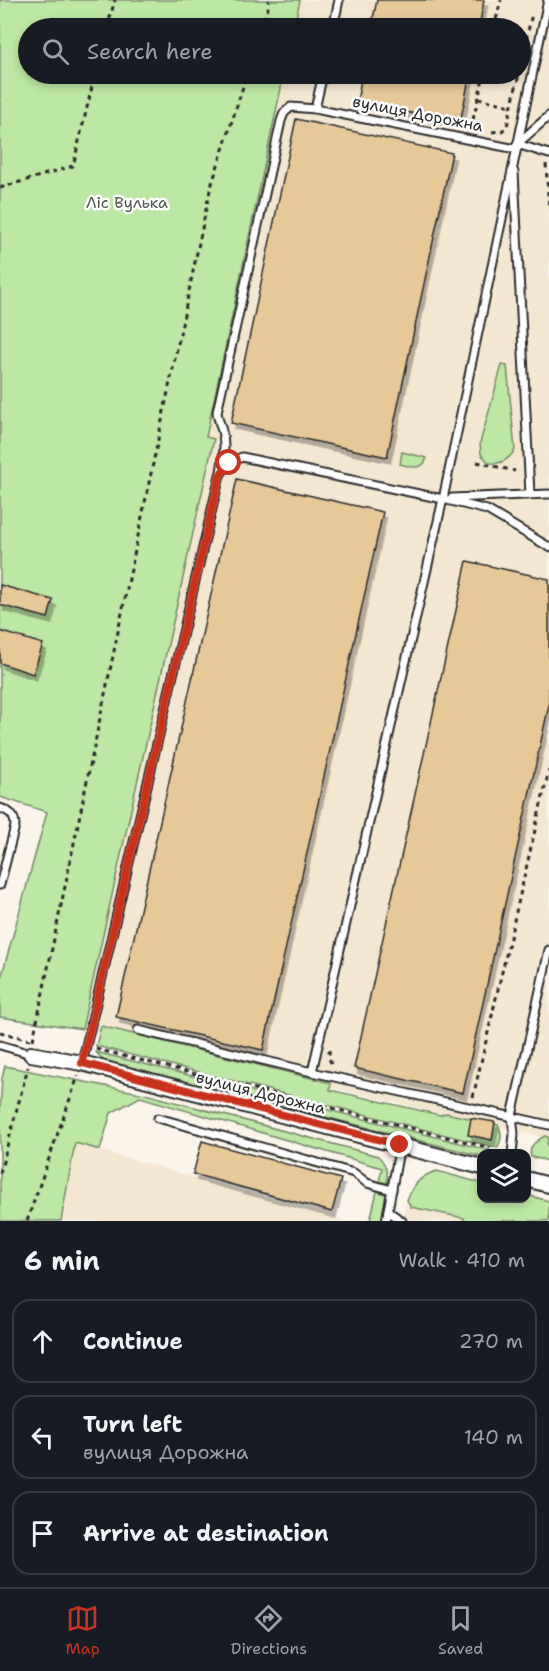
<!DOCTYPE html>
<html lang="en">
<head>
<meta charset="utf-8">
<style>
  :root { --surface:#171b24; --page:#20242c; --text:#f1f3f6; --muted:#9ea1a6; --line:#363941; --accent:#c8321e }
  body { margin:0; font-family:"Shantell Sans",sans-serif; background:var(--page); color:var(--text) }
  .controls { position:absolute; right:18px; bottom:18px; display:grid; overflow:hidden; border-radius:12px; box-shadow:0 3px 9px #0003 }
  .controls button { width:54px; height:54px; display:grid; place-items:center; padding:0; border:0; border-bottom:2px solid var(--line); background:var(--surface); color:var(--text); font:30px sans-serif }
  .stop { position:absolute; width:18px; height:18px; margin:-14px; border:4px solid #c8321e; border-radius:50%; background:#fff }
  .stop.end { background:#c8321e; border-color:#fff; box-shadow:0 2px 6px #0008 }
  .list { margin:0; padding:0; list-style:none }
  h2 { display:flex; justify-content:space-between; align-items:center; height:78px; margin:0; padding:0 24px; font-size:26px }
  h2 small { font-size:20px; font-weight:400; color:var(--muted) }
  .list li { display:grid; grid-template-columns:39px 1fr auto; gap:18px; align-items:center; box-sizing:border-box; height:84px; margin:0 12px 12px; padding:0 12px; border:2px solid var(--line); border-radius:18px }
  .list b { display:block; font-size:22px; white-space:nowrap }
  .list p { margin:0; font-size:20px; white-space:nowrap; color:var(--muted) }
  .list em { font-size:20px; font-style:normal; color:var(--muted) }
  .icon { flex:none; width:33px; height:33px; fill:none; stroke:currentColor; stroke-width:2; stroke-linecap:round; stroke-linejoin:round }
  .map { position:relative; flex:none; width:549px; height:1221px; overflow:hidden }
  .search { position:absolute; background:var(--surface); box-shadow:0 3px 9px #0003; left:18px; right:18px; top:18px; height:66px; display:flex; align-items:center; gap:15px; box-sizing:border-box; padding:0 21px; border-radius:33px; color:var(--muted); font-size:22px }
  .sheet { height:366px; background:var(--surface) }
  nav { display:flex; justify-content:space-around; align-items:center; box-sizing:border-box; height:84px; border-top:2px solid var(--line); background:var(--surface); font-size:16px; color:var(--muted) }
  nav a { display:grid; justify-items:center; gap:3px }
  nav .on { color:var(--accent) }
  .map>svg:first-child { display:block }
  .built { fill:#f4e7d2 }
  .green { fill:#bde7a4; stroke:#748968; stroke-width:1.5 }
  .building { fill:#e6c899; stroke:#2b2b2b; stroke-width:1.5; filter:url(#shadow) }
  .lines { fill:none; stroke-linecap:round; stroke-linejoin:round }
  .lane-casing { stroke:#2b2b2b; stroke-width:11 }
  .street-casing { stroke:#2b2b2b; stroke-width:18 }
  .path { stroke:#2b2b2b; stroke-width:3; stroke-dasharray:4.5 4.5; stroke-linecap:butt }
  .lane { stroke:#fff; stroke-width:7 }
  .street { stroke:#fff; stroke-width:14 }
  .route { stroke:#c8321e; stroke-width:8 }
  .labels { text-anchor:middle; stroke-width:5; stroke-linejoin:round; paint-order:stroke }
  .street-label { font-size:16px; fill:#2b2b2b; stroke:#fff }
  .park-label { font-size:16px; fill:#505a49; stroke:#fff }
</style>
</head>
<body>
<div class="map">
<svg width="549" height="1221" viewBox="0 0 549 1221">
  <defs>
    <filter id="shadow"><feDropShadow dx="3.5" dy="6" stdDeviation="0" flood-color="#0004"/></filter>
  </defs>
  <rect width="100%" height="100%" fill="#faf4eb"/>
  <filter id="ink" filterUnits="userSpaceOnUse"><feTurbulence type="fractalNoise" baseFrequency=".0167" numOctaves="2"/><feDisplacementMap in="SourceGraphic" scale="12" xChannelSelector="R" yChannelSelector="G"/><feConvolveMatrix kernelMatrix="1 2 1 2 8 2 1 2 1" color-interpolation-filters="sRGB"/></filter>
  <g filter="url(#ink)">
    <g class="built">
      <path d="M300,0H549V1139L82,1029L214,440L206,438L284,74H520V28H294Z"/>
      <path d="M75,1143L346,1221H61Z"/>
      <path d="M407,1200L411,1207L476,1221H402Z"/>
    </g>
    <g class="green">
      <path d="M0,0H300L294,28H28V74H284L206,437L214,439L82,1029L0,1017V982L47,812L0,797Z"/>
      <path d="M502,365L507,366L515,450C507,461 502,464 489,463L481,454L480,443Z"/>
      <path d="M402,452L427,458C423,471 410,467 400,464Z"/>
      <path d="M101,1026L331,1083L330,1090L440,1115L446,1113L498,1125C503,1133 502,1140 497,1148L96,1046Z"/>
      <path d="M96,1052L492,1151L489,1153L482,1154L481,1156L111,1063L103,1060Z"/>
      <path d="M5,1066L145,1094L378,1156C386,1163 388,1173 387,1183L379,1182L382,1168L140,1097L111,1113L100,1150L75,1143L61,1221H0V1111L2,1078Z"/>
      <path d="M545,1136L548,1137L547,1145L549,1146V1161L531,1157C528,1146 536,1141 545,1136Z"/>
      <path d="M437,1171L481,1183L482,1198H526L527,1195L549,1201V1221H464V1218L411,1207L407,1200C413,1185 421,1175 437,1171Z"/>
      <path d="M377,1191L387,1195L382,1221H370Z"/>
    </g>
    <g class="building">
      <path d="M377,0H484L479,28H371Z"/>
      <path d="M362,74H470L460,123L357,102Z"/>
      <path d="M296,119L452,153L387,457L231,423Z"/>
      <path d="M237,479L383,512L263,1050L116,1017Z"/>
      <path d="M467,561L549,579V705L463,1093L354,1068Z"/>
      <path d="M0,585L53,600L48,618L0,605Z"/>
      <path d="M0,631L43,644L33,674L0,663Z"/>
      <path d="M471,1118L495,1122L492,1140L468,1135Z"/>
      <path d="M202,1141L341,1179L332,1212L193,1174Z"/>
    </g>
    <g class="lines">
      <defs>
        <g id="lane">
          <path d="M333,28L339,0"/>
          <path d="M315,109L323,74"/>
          <path d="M517,144L549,116"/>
          <path d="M517,144L549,154"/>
          <path d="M514,172L530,494"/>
          <path d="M221,472C223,459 226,444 222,431C220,423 218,420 217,412L281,121L284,113L291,107L315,109L516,149"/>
          <path d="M452,498L549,494"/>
          <path d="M0,808C9,811 15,815 15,826L0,885"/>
          <path d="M138,1030L312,1072L549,1125"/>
          <path d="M0,1045L31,1054"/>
          <path d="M82,1063L220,475L229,463L242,457L443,499L487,510L549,547"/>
          <path d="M312,1072L443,499L548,0"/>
          <path d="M158,1118L354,1173L367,1183L392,1190"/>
          <path d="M512,1154L514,1134L512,1116L549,950"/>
          <path d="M388,1211L402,1221"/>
          <path d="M386,1221L400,1145"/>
        </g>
        <g id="street">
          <path d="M31,1054L82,1063L482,1167"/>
          <path d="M526,1179L549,1185"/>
        </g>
      </defs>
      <use href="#lane" class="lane-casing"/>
      <use href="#street" class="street-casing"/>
      <g class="path">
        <path d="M107,28L115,0"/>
        <path d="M261,28L269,5L268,0"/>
        <path d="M494,28L501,0"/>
        <path d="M520,65L532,14"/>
        <path d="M478,98L511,106"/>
        <path d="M471,128L484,74"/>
        <path d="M492,132L502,131L507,126L519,74"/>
        <path d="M546,164L549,209"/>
        <path d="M0,188L73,166L95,74"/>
        <path d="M477,462L515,471"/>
        <path d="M0,1032L30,1040"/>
        <path d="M33,1040L210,190L247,74"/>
        <path d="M96,1049L490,1148"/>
        <path d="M329,1050L330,1061L334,1066"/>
        <path d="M473,1097L549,770"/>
        <path d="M0,1173L28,1067"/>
        <path d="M27,1221L78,1076"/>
      </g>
      <use href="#lane" class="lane"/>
      <use href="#street" class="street"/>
    </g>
  </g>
  <g class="lines" filter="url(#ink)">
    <path class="route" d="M229,463L220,475L82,1063L400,1145"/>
  </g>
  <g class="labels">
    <g class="street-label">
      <text transform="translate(418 113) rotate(11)" y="6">вулиця Дорожна</text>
      <text transform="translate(261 1092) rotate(14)" y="6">вулиця Дорожна</text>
    </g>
    <g class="park-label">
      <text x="127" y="208">Ліс Вулька</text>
    </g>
  </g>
</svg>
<div class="controls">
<button><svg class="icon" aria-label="layers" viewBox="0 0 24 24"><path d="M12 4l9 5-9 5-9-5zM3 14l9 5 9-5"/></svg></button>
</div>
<div class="stop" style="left:229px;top:463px"></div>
<div class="stop end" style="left:400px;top:1145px"></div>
<div class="search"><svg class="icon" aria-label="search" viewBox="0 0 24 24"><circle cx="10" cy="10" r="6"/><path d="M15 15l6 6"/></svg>Search here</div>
</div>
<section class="sheet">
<h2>6 min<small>Walk · 410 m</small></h2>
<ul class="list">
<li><svg class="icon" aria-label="ahead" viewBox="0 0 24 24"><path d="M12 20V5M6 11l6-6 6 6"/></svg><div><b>Continue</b></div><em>270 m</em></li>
<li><svg class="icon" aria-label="left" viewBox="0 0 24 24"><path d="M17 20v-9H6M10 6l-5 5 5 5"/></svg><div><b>Turn left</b><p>вулиця Дорожна</p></div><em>140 m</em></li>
<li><svg class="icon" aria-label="arrive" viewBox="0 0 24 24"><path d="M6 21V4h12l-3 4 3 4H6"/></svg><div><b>Arrive at destination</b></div></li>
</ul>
</section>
<nav>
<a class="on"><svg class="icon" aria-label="map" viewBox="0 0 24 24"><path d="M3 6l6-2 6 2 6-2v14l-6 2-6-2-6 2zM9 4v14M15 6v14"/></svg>Map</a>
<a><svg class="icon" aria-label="directions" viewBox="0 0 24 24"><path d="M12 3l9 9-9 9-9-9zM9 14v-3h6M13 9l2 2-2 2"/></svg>Directions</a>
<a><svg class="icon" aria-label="saved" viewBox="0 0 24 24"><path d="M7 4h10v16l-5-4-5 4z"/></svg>Saved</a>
</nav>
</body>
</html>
